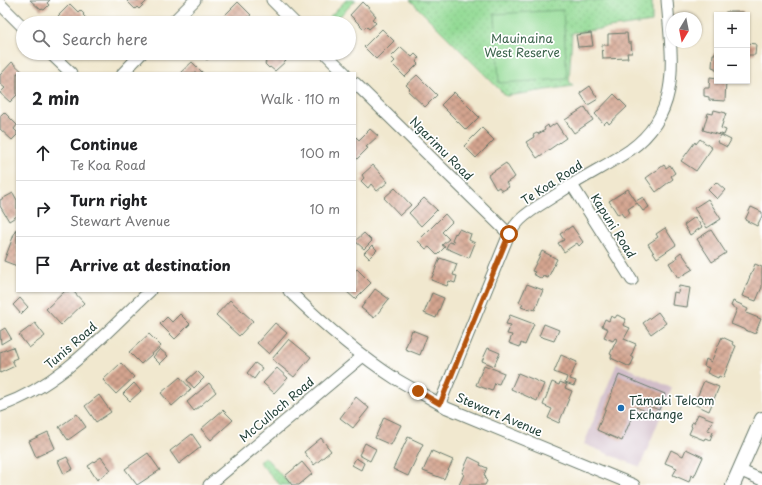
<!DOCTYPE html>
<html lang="en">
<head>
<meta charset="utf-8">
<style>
  :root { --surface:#fff; --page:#f6f6f6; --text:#202124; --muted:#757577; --line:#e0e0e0 }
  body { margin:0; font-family:"Playpen Sans",sans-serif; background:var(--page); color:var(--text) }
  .controls { position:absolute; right:12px; top:12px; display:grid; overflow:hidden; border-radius:0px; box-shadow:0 1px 3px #0004 }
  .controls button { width:36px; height:36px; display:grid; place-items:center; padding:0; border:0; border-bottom:1px solid var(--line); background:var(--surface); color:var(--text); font:20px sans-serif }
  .compass { position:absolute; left:666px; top:12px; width:36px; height:36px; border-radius:50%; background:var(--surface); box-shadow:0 1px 3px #0004; rotate:190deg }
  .stop { position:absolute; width:12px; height:12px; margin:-9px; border:3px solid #b45309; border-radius:50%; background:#fff }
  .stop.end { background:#b45309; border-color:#fff; box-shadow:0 1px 4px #0008 }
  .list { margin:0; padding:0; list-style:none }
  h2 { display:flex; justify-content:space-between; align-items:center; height:52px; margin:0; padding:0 16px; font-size:17px }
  h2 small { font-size:13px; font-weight:400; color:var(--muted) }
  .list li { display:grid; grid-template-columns:26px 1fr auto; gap:12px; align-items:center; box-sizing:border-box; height:56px; padding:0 16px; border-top:1px solid var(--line) }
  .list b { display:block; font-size:15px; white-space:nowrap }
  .list p { margin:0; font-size:13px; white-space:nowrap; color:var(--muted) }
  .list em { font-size:13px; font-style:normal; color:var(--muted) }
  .icon { flex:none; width:22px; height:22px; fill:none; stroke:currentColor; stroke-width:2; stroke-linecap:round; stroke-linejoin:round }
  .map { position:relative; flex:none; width:762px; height:485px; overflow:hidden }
  .search { position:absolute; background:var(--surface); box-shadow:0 1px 3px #0004; left:16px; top:16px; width:340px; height:44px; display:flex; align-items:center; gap:10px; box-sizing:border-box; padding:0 14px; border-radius:22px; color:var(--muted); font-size:15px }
  .panel { position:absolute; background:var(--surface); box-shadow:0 1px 3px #0004; left:16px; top:72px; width:340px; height:220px; border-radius:0px }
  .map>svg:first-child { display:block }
  .industrial { fill:#d1bdc9 }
  .grass { fill:url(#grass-dots); stroke:#598c64 }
  .pitch { fill:#93da94; stroke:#598c64 }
  .building { fill:url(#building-cross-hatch) }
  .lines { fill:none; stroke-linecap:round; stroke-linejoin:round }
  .minor-casing { stroke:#68796a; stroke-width:13 }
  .tertiary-casing { stroke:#68796a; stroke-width:16 }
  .minor { stroke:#fff; stroke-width:11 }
  .tertiary { stroke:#fff; stroke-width:14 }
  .route { stroke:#b45309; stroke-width:5 }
  .poi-dot { fill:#1f6fb2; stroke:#fff; stroke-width:1.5 }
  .labels { text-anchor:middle; stroke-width:3.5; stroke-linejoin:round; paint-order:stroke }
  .park-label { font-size:12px; fill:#3c644c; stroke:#fff }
  .street-label { font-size:12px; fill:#1f3d34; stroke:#fff }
  .poi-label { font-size:12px; fill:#1f3d34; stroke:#fff; text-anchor:start }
</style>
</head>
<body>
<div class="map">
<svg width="762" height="485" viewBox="0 0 762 485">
  <defs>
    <pattern id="grass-dots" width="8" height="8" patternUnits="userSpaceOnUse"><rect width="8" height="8" fill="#93da94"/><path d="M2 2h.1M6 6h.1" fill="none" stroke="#7ebc80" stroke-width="1.8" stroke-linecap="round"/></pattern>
    <pattern id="building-cross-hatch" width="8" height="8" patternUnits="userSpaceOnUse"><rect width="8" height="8" fill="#d4a48f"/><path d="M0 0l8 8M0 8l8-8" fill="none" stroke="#ab8776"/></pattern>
  </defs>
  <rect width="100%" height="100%" fill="#fff"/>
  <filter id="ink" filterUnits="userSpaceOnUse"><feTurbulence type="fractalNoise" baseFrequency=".025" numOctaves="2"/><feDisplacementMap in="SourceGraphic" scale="8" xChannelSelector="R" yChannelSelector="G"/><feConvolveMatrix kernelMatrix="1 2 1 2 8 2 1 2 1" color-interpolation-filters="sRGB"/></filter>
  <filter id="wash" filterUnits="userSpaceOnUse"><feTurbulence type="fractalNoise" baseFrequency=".012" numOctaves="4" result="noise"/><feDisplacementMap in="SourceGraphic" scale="16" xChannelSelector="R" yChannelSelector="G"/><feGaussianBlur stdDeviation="0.9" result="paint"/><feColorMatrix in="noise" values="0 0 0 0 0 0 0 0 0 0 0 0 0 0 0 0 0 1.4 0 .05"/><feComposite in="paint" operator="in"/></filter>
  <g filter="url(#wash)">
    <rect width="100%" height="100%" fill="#f1e8cf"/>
    <path class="industrial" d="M617,363L672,388L640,467L584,444Z"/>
    <g class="grass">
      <path d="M346,0H356L333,23H323Z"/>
      <path d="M410,0H652V22L572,33L569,81L573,86L506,96Z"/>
      <path d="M265,457L290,485H280L259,462Z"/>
    </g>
    <path class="pitch" d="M563,10L567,79L499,83L495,14Z"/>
    <g id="blocks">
      <g class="building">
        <path d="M30,0H50L47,3L49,5L44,10L42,9L41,10Z"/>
        <path d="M128,0H148L139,9L137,7L135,9L127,1Z"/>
        <path d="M238,2L251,15L246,19L248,21L245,23H224L223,22L225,20L223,17Z"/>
        <path d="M362,2L366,6V5L376,16L372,19L376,23L369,29L366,26L364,29L350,15Z"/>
        <path d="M70,4L78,12L80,10L84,14L83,15L91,23H65L58,16Z"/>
        <rect x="726" y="12" width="17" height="3"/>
        <path d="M382,29L394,41L376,59L364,47Z"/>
        <path d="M591,33L593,46L578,47L576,35Z"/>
        <path d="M627,33L628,43H631L632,53H627L628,58L603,59L602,45H608V34Z"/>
        <path d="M747,43L756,44L755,55H747Z"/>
        <path d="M401,47L412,57L415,54L419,58L416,62L418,64L405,77L392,64L395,61L391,57Z"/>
        <path d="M715,52H717V70H715V68L712,67L713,54H715Z"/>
        <path d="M199,53H213L207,60Z"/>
        <path d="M262,53H279L286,61L275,71L270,67L269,68L265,64L266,62L259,55Z"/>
        <path d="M12,62L24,73H17V95L10,102L0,93L5,88L0,84V75Z"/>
        <path d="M192,62L203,73H180Z"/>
        <path d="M417,75L437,95L425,107L408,91L410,89L406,85Z"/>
        <path d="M710,77L717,78V81H726L725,101L709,100V97L704,96V88H709Z"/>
        <path d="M590,86L598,99L588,105L580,93Z"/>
        <path d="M454,92L479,117L466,130L441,105Z"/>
        <path d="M614,94L627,107L609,124L607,121L604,124L595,114Z"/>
        <path d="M585,107L593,120L574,133L565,120Z"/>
        <path d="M714,110L726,113L721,128L726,130L724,135L718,133L720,134L719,135L703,130L708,113L713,114Z"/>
        <path d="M4,112L17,125L14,129L17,132V135L12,140L0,129V116Z"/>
        <path d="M556,123L566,138L537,158L526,142L534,137L533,135L537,133L538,134L545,130L544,128L548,125L549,128Z"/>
        <path d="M482,128L494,140L476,158L464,146Z"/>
        <path d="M370,129L378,136L366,147L368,148L355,161V138L356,137L359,140Z"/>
        <path d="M721,135L731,140L727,147L717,142Z"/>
        <path d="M700,139L712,148L696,171L681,161L695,142L696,144Z"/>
        <path d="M506,163L515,177L506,183L509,187L502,191L499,187L496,189L488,175Z"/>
        <path d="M373,165L388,182L377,191L371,184L368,188L361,181L364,178L362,175Z"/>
        <path d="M664,165L666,168L670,165L675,173L671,176L673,179L656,192L646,178Z"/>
        <path d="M716,182L725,190L717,199L708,190Z"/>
        <path d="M395,188L411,205L400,215L384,198Z"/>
        <path d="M628,189L636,201L643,197L649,207L643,211L637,203L628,209L630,213L624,217L621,213L618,215L609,201Z"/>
        <path d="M13,193L17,200V216L9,221L0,206V200Z"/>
        <path d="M424,198L437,210L421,226L409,213Z"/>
        <path d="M708,199L721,219L707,228L694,208Z"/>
        <path d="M751,207L762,212V216L757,226L745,220Z"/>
        <path d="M445,214L452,222L442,232L449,239L442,245L445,247L437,255L429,247L426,249L418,241Z"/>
        <path d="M695,217L702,227L690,235L684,225Z"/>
        <path d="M572,226L583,242L579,246L577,243L564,252L558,243L564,240L560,234Z"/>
        <path d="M665,228L676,245L657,258L648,244L658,237L656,234Z"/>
        <path d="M16,229L17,230V266L4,261Z"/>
        <path d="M459,229L471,234L469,240L475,243L469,258L446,248L449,242L453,243L454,241L452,240L455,233L456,234Z"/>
        <path d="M711,230L726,253L712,262L697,239Z"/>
        <path d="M364,233L372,241L364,249L355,241Z"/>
        <path d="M372,245L377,250L369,258L364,253Z"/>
        <path d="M542,251L557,259L548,278L543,276L542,279L533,274L535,272L532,271Z"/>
        <path d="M681,252L693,269L678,278L669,263L677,258L676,256Z"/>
        <path d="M440,258L457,264L453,275L457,276L455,283L449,281L447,286L431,280Z"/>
        <path d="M755,264L762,267V287L756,301L742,296Z"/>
        <path d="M357,269L371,283L355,299L346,291H355V271Z"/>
        <path d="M527,284L543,290L535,310L530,308V310L521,307L523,304L519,302Z"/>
        <path d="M679,286L690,288L687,307L672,305L674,292L678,293Z"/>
        <path d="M375,289L389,299L374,318L361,308Z"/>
        <path d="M65,291H73L84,303L61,325L46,309Z"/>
        <path d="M432,293L444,298L436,318L424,313Z"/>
        <path d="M20,298L28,307L21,314L13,305Z"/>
        <path d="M230,300L253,321L239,336L216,315Z"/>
        <path d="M733,301L742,305V306L748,309L746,313L761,319L755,334L731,324L737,309L731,306Z"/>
        <path d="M658,312L666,323L651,334L643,323Z"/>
        <path d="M180,314L190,324L175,339L160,324L167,317L172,322Z"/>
        <path d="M510,315L534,324L525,345L521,343L520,347L509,343L512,335L507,334L511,325L506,324Z"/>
        <path d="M617,315L626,319L623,325L630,328L624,339L636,344L631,356L634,358L630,367L611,358L612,355L610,354L617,339L615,338L613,341L604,337L608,329L602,326L605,319L609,321L611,316L615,318Z"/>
        <path d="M35,323L45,336L29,348L19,335Z"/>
        <path d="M275,323L287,333L269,354L257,343Z"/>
        <path d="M544,324L559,330L554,341L539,336Z"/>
        <path d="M5,328L11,338L1,344L0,331Z"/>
        <path d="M412,330L427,336L420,355L405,349Z"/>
        <path d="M149,334L161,346L141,364L129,352Z"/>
        <path d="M722,337L733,342L732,344L736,346L723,378L719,376L718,378L707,373L709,368L704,366L706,359L711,362Z"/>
        <path d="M289,339L311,357L294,377L272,359Z"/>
        <path d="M13,347L17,358L12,360L15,366L0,373V352Z"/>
        <path d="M488,348L500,353L494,366L482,361Z"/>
        <path d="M160,349L168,356L160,364L153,357Z"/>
        <path d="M561,355L577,362L570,379L576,381L574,386L565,383L567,377L554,372Z"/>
        <path d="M121,363L134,377L116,394L103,380Z"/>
        <path d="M255,363L262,368L254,379L247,373Z"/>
        <path d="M484,365L504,373L499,384L495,383L492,391L476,385Z"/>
        <path d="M277,368L288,378L274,393L263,383Z"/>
        <path d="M197,371L204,378L194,388L187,380Z"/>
        <path d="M518,373L544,384L537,401L511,389Z"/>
        <path d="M619,375L665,394L659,410L649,406L647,412L636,407L622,441L597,430Z"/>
        <path d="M180,377L191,389L172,406L161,393Z"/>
        <path d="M704,381L719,387L709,411L694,404Z"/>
        <path d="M552,382L559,385L560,382L567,385L565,388L572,391L559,423L548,418L552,409L543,405Z"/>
        <path d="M134,383L141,391L130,401L123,394Z"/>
        <path d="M209,383L216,392L194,411L187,402Z"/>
        <path d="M99,395L111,412L96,422L85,406Z"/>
        <path d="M356,397L369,408L353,428L340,418Z"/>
        <path d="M223,410L233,420L211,440L201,429Z"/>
        <path d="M77,414L86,427L68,440L59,427Z"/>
        <path d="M698,414L713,420L708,430L713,432L710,440L705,438L704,440L689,434L692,427L691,426L692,422L694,423Z"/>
        <path d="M384,417L401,425L391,445L375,438Z"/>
        <path d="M48,432L55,448L36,457L29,441Z"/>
        <path d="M192,434L201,447L179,464L170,451Z"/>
        <path d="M408,437L423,444L408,476L393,469Z"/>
        <path d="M321,438L331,451L314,465L304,452Z"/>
        <path d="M365,443L376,449L370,461L359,455Z"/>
        <path d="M686,449L703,457L694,477L691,475L689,482L673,475L677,468L665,463L671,450L683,456Z"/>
        <path d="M432,451L453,460L444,479L423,471Z"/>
        <path d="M148,453L160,470L137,485L125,469Z"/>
        <path d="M67,457L73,469L64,474L58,461Z"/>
        <path d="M101,457L111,470L97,480L88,466Z"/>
        <path d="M469,457L481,463L480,465L487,468L484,475L486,476L485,479L487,481L485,485H459L464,474L462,473Z"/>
        <path d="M356,458L364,463L361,470L352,465Z"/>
        <path d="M302,462L312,474L299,485H292L285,476Z"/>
      </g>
    </g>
  </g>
  <g filter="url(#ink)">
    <use href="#blocks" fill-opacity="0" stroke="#68796a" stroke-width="1"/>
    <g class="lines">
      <defs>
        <g id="minor">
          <path d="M272,0L295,23"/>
          <path d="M0,4L23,27"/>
          <path d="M172,23L195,0"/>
          <path d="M50,53L71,73"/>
          <path d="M325,53L345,73"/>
          <path d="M123,73L142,53"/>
          <path d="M355,83L509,234"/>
          <path d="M572,185L632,280"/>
          <path d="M289,291C322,323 357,354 396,379C413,389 430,398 447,408L634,485"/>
          <path d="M440,403L509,234C512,230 516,224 520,220C532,208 549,200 562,191C584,176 608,165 630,150C684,111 671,56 667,0"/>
          <path d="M0,406C61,385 104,334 150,291"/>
          <path d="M739,470L762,480"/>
          <path d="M209,485L363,356"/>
        </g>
        <path id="tertiary" d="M733,485L762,419"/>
      </defs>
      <use href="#minor" class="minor-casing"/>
      <use href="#tertiary" class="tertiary-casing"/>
      <use href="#minor" class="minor"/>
      <use href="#tertiary" class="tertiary"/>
    </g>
  </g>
  <g class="lines" filter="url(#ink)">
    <path class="route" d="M418,391L440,404L509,234"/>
  </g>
  <circle class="poi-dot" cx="621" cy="408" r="4"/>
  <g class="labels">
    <g class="park-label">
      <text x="522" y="43">Mauinaina<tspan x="522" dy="14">West Reserve</tspan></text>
    </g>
    <g class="street-label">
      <text transform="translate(441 149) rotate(45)" y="4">Ngarimu Road</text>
      <text transform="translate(552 183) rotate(-33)" y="4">Te Koa Road</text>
      <text transform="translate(613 226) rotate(58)" y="4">Kapuni Road</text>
      <text transform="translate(71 346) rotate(-41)" y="4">Tunis Road</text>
      <text transform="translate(277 410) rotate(-40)" y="4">McCulloch Road</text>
      <text transform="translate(499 415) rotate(23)" y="4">Stewart Avenue</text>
    </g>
    <g class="poi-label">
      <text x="629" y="405">Tāmaki Telcom<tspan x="629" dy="14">Exchange</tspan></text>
    </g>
  </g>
</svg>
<div class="controls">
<button>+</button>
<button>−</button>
</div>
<svg class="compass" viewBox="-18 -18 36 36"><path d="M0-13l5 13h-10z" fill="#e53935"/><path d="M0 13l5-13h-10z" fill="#757577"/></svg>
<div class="stop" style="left:509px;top:234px"></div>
<div class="stop end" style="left:418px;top:391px"></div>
<div class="search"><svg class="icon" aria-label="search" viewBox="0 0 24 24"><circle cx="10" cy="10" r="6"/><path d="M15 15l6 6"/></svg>Search here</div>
<section class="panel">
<h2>2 min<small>Walk · 110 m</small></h2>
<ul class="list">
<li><svg class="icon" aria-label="ahead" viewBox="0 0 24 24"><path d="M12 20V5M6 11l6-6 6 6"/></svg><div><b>Continue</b><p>Te Koa Road</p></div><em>100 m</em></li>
<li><svg class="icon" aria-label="right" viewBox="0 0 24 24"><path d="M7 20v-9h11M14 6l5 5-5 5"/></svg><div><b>Turn right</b><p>Stewart Avenue</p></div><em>10 m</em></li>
<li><svg class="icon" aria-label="arrive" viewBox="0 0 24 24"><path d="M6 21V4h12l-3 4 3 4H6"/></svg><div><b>Arrive at destination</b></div></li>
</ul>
</section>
</div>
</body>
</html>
